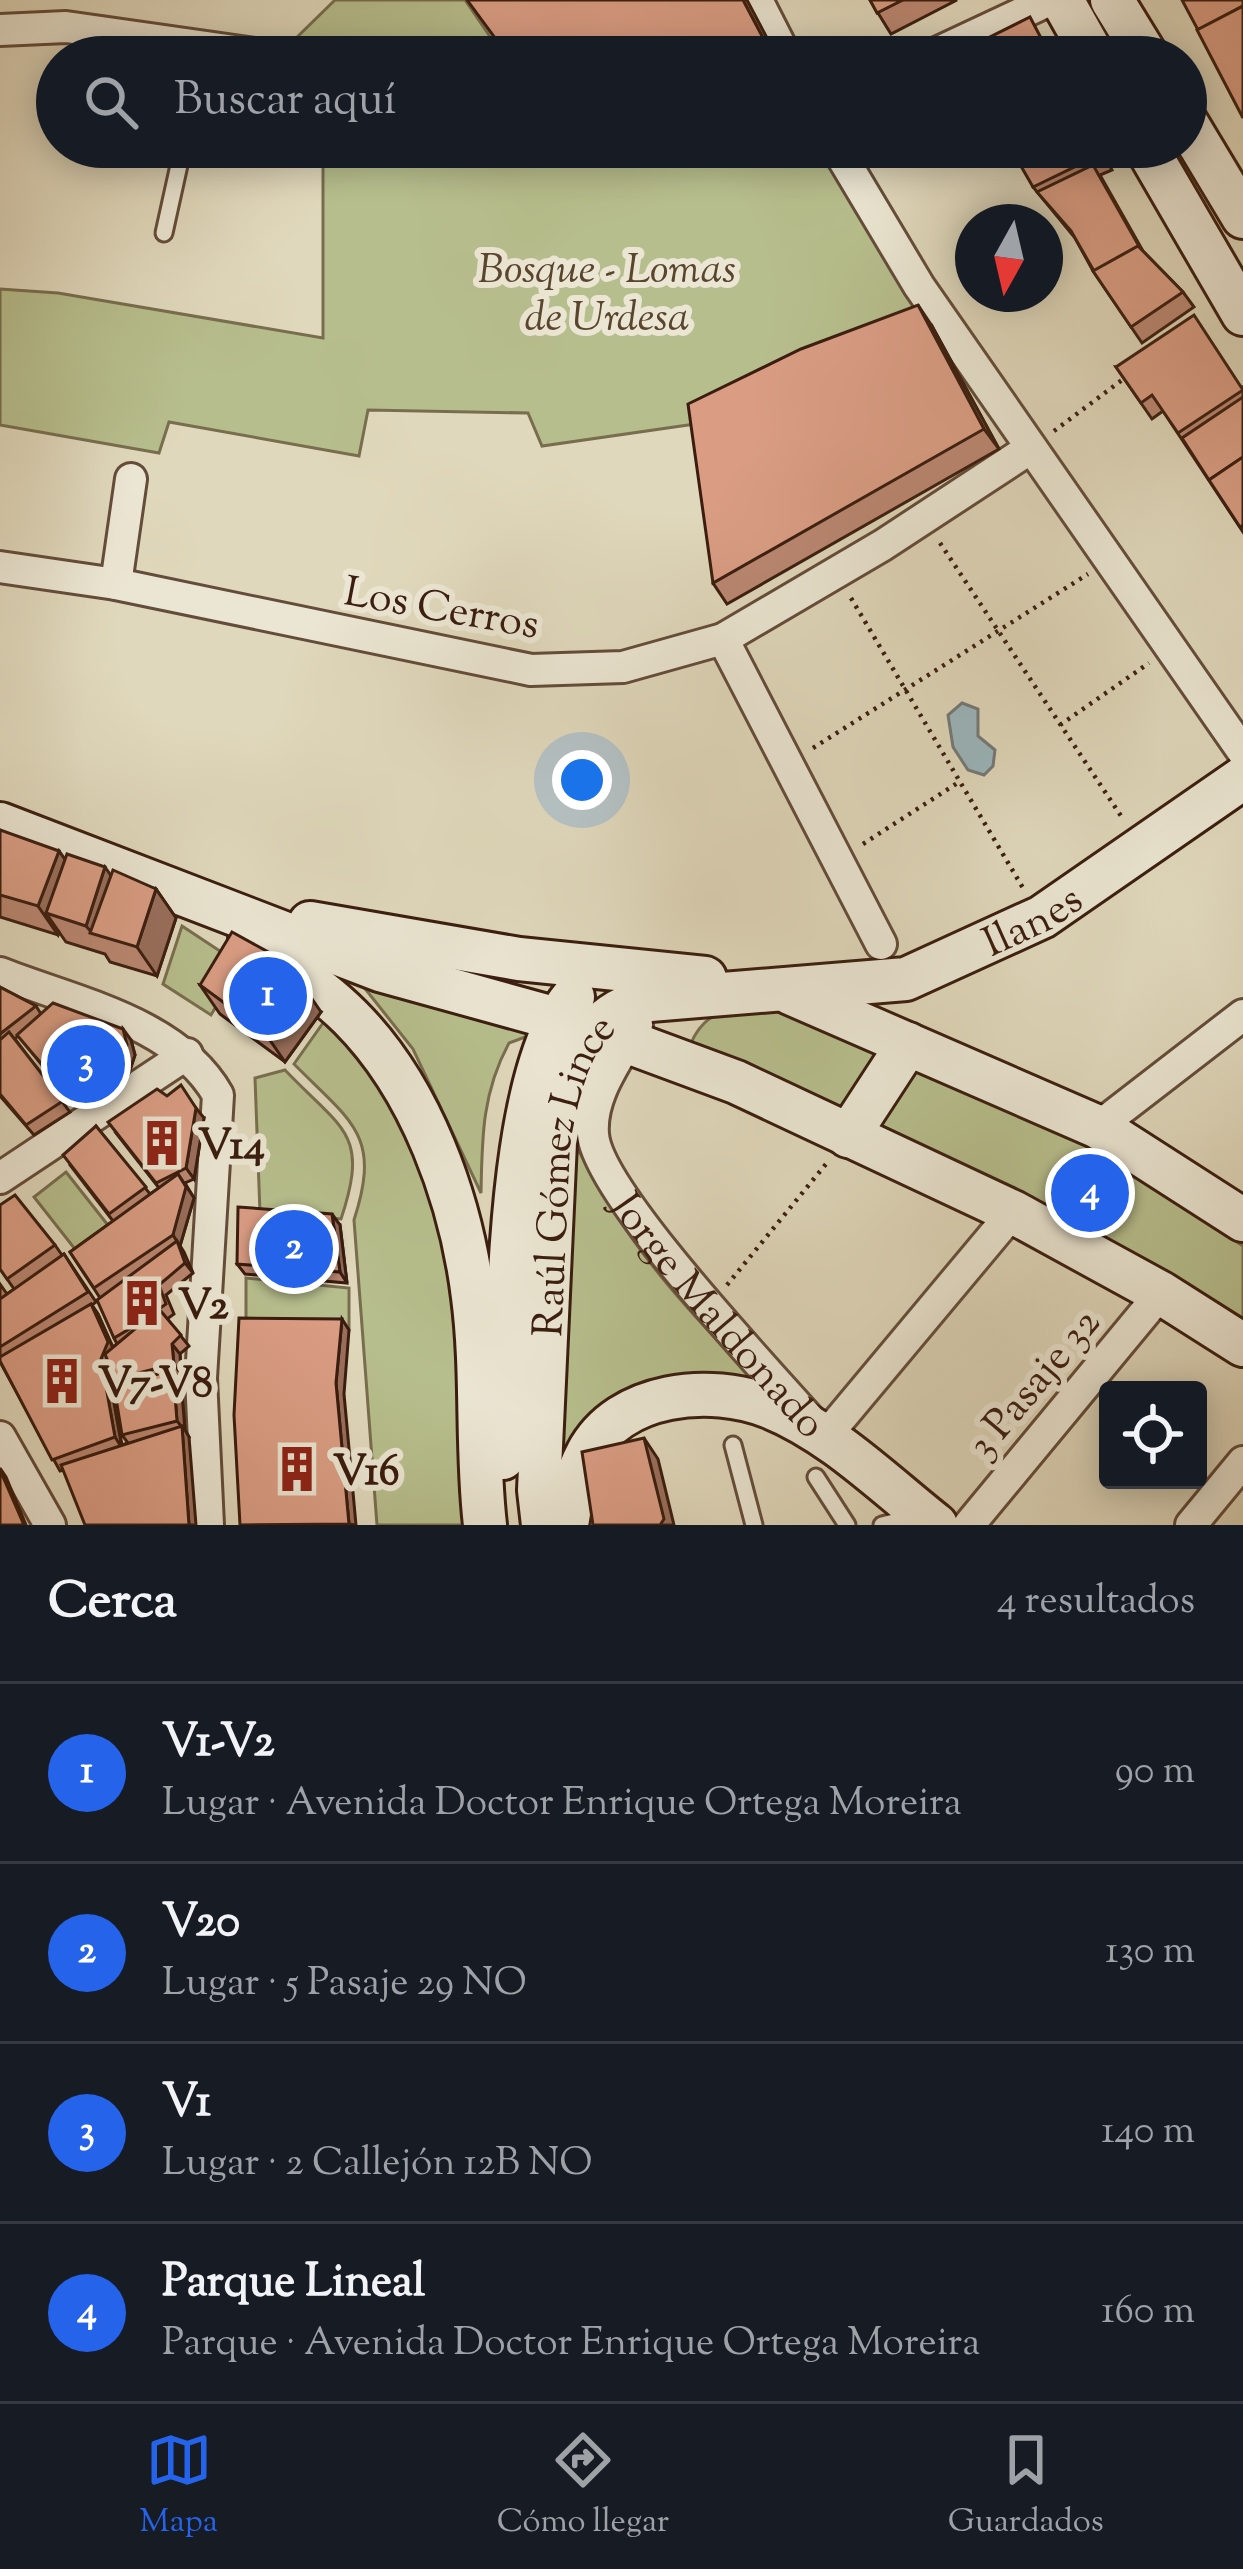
<!DOCTYPE html>
<html lang="es">
<head>
<meta charset="utf-8">
<style>
  :root { --surface:#171b24; --page:#20242c; --text:#f1f3f6; --muted:#9ea1a6; --line:#363941; --accent:#2563eb }
  body { margin:0; font-family:"Sorts Mill Goudy",serif; background:var(--page); color:var(--text) }
  .controls { position:absolute; right:36px; bottom:36px; display:grid; overflow:hidden; border-radius:12px; box-shadow:0 6px 30px #0003 }
  .controls button { width:108px; height:108px; display:grid; place-items:center; padding:0; border:0; border-bottom:3px solid var(--line); background:var(--surface); color:var(--text); font:60px sans-serif }
  .compass { position:absolute; left:955px; top:204px; width:108px; height:108px; border-radius:50%; background:var(--surface); box-shadow:0 6px 30px #0003; rotate:188deg }
  .you { position:absolute; left:582px; top:780px; width:42px; height:42px; margin:-30px; border:9px solid #fff; border-radius:50%; background:#1a73e8; box-shadow:0 0 0 18px #1a73e833 }
  .badge { display:grid; place-items:center; width:78px; height:78px; border-radius:50%; background:var(--accent); color:#fff; font-size:39px; font-weight:700 }
  .pin { position:absolute; translate:-50% -50%; border:6px solid #fff; box-shadow:0 3px 12px #0006 }
  .list { margin:0; padding:0; list-style:none }
  h2 { display:flex; justify-content:space-between; align-items:center; height:156px; margin:0; padding:0 48px; font-size:51px }
  h2 small { font-size:39px; font-weight:400; color:var(--muted) }
  .list li { display:grid; grid-template-columns:78px 1fr auto; gap:36px; align-items:center; box-sizing:border-box; height:180px; padding:0 48px; border-top:3px solid var(--line) }
  .list b { display:block; font-size:45px; white-space:nowrap }
  .list p { margin:0; font-size:39px; white-space:nowrap; color:var(--muted) }
  .list em { font-size:39px; font-style:normal; color:var(--muted) }
  .icon { flex:none; width:66px; height:66px; fill:none; stroke:currentColor; stroke-width:2; stroke-linecap:round; stroke-linejoin:round }
  .map { position:relative; flex:none; width:1243px; height:1525px; overflow:hidden }
  .search { position:absolute; background:var(--surface); box-shadow:0 6px 30px #0003; left:36px; right:36px; top:36px; height:132px; display:flex; align-items:center; gap:30px; box-sizing:border-box; padding:0 42px; border-radius:66px; color:var(--muted); font-size:45px }
  .sheet { height:876px; background:var(--surface) }
  nav { display:flex; justify-content:space-around; align-items:center; box-sizing:border-box; height:168px; border-top:3px solid var(--line); background:var(--surface); font-size:33px; color:var(--muted) }
  nav a { display:grid; justify-items:center; gap:6px }
  nav .on { color:var(--accent) }
  .map>svg:first-child { display:block }
  .green { fill:#b7be8d; stroke:#786e4e; stroke-width:3 }
  .water { fill:#9ab6bd; stroke:#747977; stroke-width:3 }
  .lines { fill:none; stroke-linecap:round; stroke-linejoin:round }
  .lane-casing { stroke:#644c3a; stroke-width:21 }
  .street-casing { stroke:#644c3a; stroke-width:36 }
  .secondary-casing { stroke:#3a1d0f; stroke-width:48 }
  .path { stroke:#3a1d0f; stroke-width:4.5; stroke-dasharray:3 6; stroke-linecap:butt }
  .lane { stroke:#ebe6d3; stroke-width:15 }
  .street { stroke:#ebe6d3; stroke-width:30 }
  .secondary { stroke:#ebe6d3; stroke-width:42 }
  .wall { fill:#bb8772; stroke:#3a1d0f; stroke-width:3; fill-rule:evenodd }
  .shaded-wall { fill:#996e5c; stroke:#3a1d0f; stroke-width:3 }
  .building { fill:#da9d84; stroke:#3a1d0f; stroke-width:3 }
  .labels { text-anchor:middle; stroke-width:12; stroke-linejoin:round; paint-order:stroke }
  .park-label { font-size:42px; font-style:italic; fill:#59452e; stroke:#ebe6d3 }
  .street-label { font-size:42px; fill:#3a1d0f; stroke:#ebe6d3 }
  .poi-label { font-size:42px; font-weight:bold; fill:#3a1d0f; stroke:#ebe6d3; text-anchor:start }
</style>
</head>
<body>
<div class="map">
<svg width="1243" height="1525" viewBox="0 0 1243 1525">
  <rect width="100%" height="100%" fill="#e0d8bc"/>
  <filter id="stains"><feTurbulence type="fractalNoise" baseFrequency=".00167" numOctaves="4"/><feColorMatrix values="0 0 0 0 .2 0 0 0 0 .09 0 0 0 0 .02 0 0 0 .5 -.17"/></filter>
  <radialGradient id="worn" r=".72"><stop offset=".6" stop-color="#630" stop-opacity="0"/><stop offset="1" stop-color="#630" stop-opacity=".3"/></radialGradient>
  <g class="green">
    <path d="M335,0H465L504,57H290L288,46Z"/>
    <path d="M323,147H826L930,324L695,424L542,446L528,413L368,410L359,456L169,422L159,453L0,425V289L58,293L323,338Z"/>
    <path d="M182,926L241,965L211,1015L163,984Z"/>
    <path d="M351,971L547,1029L509,1043C482,1093 482,1138 481,1193L413,1049Z"/>
    <path d="M771,1008L798,1013L1082,1141L1243,1246V1325L690,1045C707,1006 732,1009 771,1008Z"/>
    <path d="M328,1016C348,1039 373,1061 389,1086C469,1214 465,1380 470,1525H377L354,1220C382,1134 351,1122 294,1064Z"/>
    <path d="M285,1070C342,1130 370,1132 341,1219L260,1213L255,1078Z"/>
    <path d="M578,1149C629,1250 698,1324 779,1402L708,1383L571,1466L559,1460L572,1179Z"/>
    <path d="M66,1172L111,1229L78,1253L34,1197Z"/>
    <path d="M246,1278L349,1288V1330L246,1329Z"/>
  </g>
  <path class="water" d="M962,703L978,709V736L995,750L993,766L984,775L968,770L953,747L948,715Z"/>
  <g class="lines">
    <defs>
      <g id="lane">
        <path d="M848,167L888,147"/>
        <path d="M164,233L183,147"/>
        <path d="M733,1445L754,1525"/>
        <path d="M816,1477L847,1525"/>
        <path d="M882,1525L914,1517"/>
      </g>
      <g id="street">
        <path d="M757,0L786,57"/>
        <path d="M0,30L66,27L255,54"/>
        <path d="M928,57L1050,0"/>
        <path d="M836,147L919,286L1243,752"/>
        <path d="M0,567L116,584L531,670L623,667L723,639L883,545L1031,448"/>
        <path d="M116,584L131,479"/>
        <path d="M723,639L881,944"/>
        <path d="M0,973C73,1002 177,1022 218,1095L201,1378L208,1525"/>
        <path id="s1" d="M637,1025C619,1059 590,1094 593,1134C597,1194 778,1382 825,1437L1013,1212"/>
        <path d="M1098,1127L1243,1015"/>
        <path d="M0,1178L187,1054"/>
        <path d="M0,1437L50,1525"/>
        <path d="M969,1525L1161,1293"/>
        <path d="M1191,1525L1243,1462"/>
      </g>
      <g id="secondary">
        <path d="M1062,0L1094,57"/>
        <path d="M1112,0L1147,57"/>
        <path d="M1186,122L1243,217"/>
        <path d="M1146,147L1243,314"/>
        <path d="M0,824L380,970L593,1029L736,1082L1013,1212L1161,1293L1243,1345"/>
        <path d="M310,923L519,959L705,978"/>
        <path d="M250,939C284,966 319,986 350,1017C421,1088 461,1199 473,1297C483,1372 476,1449 485,1525"/>
        <path d="M790,993L1098,1127L1243,1220"/>
        <path d="M848,1136L908,1044"/>
        <path d="M503,1458C509,1346 503,1080 573,997"/>
        <path id="s2" d="M543,1525L539,1490L555,1142C567,1080 580,1013 650,1000L906,979L1042,917L1243,778"/>
        <path d="M567,1525C571,1500 575,1476 587,1454C619,1392 711,1383 770,1407C832,1432 884,1484 936,1525"/>
      </g>
    </defs>
    <use href="#lane" class="lane-casing"/>
    <use href="#street" class="street-casing"/>
    <use href="#secondary" class="secondary-casing"/>
    <g class="path">
      <path d="M1054,431L1126,377"/>
      <path d="M940,543L1123,819"/>
      <path d="M851,598L1023,888"/>
      <path d="M1060,725L1149,663"/>
      <path d="M813,748L1088,574"/>
      <path d="M863,844L959,782"/>
      <path d="M727,1285L826,1164"/>
    </g>
    <use href="#lane" class="lane"/>
    <use href="#street" class="street"/>
    <use href="#secondary" class="secondary"/>
  </g>
  <g class="wall">
    <path d="M870,0H957L891,34Z"/>
    <path d="M1100,147L1112,170L1100,175L1143,251L1183,292L1194,307L1142,343L1093,271L1075,238L1033,187Z"/>
    <path d="M932,326L999,449L727,604L713,583Z"/>
    <path d="M1116,367L1243,387V532L1163,411L1152,419Z"/>
    <path d="M0,830L65,860L156,889L176,918L157,976L110,962L105,954L66,942L59,932L58,935L0,917Z"/>
    <path d="M200,985L321,1012L285,1062L220,1014Z"/>
    <path d="M0,987L36,1006L41,1014L131,1040L135,1055L129,1073L76,1106L18,1036L15,1039L70,1112L34,1135L0,1096Z"/>
    <path d="M204,1118L194,1179L185,1183L194,1198L180,1246L193,1273L166,1295L174,1314L167,1319L189,1346L180,1354L181,1374L177,1376L181,1381L185,1430L189,1437L60,1471L0,1362V1284L7,1294L14,1289L0,1269L55,1245L62,1255L64,1254L96,1302L92,1305L98,1314L113,1347L117,1344L114,1338L100,1298L70,1252L113,1221L70,1165L96,1126L150,1194L159,1188L116,1133ZM110,1366L119,1385L122,1435L128,1443L122,1445L108,1370Z"/>
    <path d="M340,1225L347,1283L245,1274L237,1264Z"/>
  </g>
  <g class="shaded-wall">
    <path d="M743,0H747L777,57H773Z"/>
    <path d="M918,305L932,326L999,449L984,429Z"/>
    <path d="M59,851L80,880L46,913L59,932L58,935L38,906Z"/>
    <path d="M105,867L125,896L92,933L86,926Z"/>
    <path d="M156,889L176,918L157,976L137,947Z"/>
    <path d="M301,983L321,1012L285,1062L265,1033Z"/>
    <path d="M123,1029L131,1040L135,1055L129,1073L121,1063Z"/>
    <path d="M196,1108L204,1118L194,1179L186,1168Z"/>
    <path d="M178,1174L194,1198L180,1246L173,1235Z"/>
    <path d="M332,1214L340,1225L347,1283L340,1272Z"/>
    <path d="M177,1241L184,1252L193,1273L185,1263Z"/>
    <path d="M91,1304L98,1314L115,1353L108,1370L122,1448L115,1437Z"/>
    <path d="M342,1319L349,1330L344,1394L356,1525L349,1524L336,1383Z"/>
    <path d="M172,1344L180,1354L181,1374L174,1364Z"/>
    <path d="M173,1370L181,1381L185,1430L189,1437L196,1525H189L182,1427L177,1421Z"/>
    <path d="M644,1438L658,1459L674,1525H660Z"/>
    <path d="M0,1468L6,1477L26,1525H24Z"/>
  </g>
  <g class="building">
    <path d="M467,0H743L773,57H509Z"/>
    <path d="M870,0H903L877,13Z"/>
    <path d="M1182,0H1243V6L1198,30Z"/>
    <path d="M1243,6V118L1197,30Z"/>
    <path d="M1030,17L1051,57H985L978,43Z"/>
    <path d="M1010,147H1097L1101,154L1033,187Z"/>
    <path d="M1093,165L1140,248L1138,246L1094,271L1071,231L1037,192Z"/>
    <path d="M1138,246L1183,292L1131,327L1093,271Z"/>
    <path d="M918,305L984,429L713,583L688,404L801,349Z"/>
    <path d="M1194,315L1243,390L1178,433L1152,395L1141,403L1116,367Z"/>
    <path d="M1243,397V457L1209,480L1182,438Z"/>
    <path d="M1243,457V525L1240,527L1209,480Z"/>
    <path d="M0,830L59,851L38,906L0,895Z"/>
    <path d="M67,854L105,867L86,926L46,913Z"/>
    <path d="M113,870L156,889L137,947L90,933Z"/>
    <path d="M232,932L270,953L301,983L265,1033L200,985Z"/>
    <path d="M0,987L36,1006L0,1034Z"/>
    <path d="M53,1003L123,1029L127,1045L121,1063L68,1095L17,1035Z"/>
    <path d="M9,1032L63,1101L26,1125L0,1094V1040Z"/>
    <path d="M181,1085L196,1108L186,1168L156,1183L108,1122L157,1089L167,1096Z"/>
    <path d="M96,1126L146,1187L109,1214L63,1155Z"/>
    <path d="M178,1174L186,1187L173,1235L94,1288L70,1252Z"/>
    <path d="M15,1195L55,1245L7,1279L0,1269V1205Z"/>
    <path d="M238,1207L332,1214L340,1272L237,1264Z"/>
    <path d="M177,1241L185,1263L159,1285L166,1304L159,1309L181,1335L172,1344L174,1364L115,1379L105,1354L148,1318L114,1338L97,1300Z"/>
    <path d="M64,1254L88,1292L0,1347V1299Z"/>
    <path d="M91,1304L108,1342L101,1359L115,1437L52,1460L0,1361V1357Z"/>
    <path d="M239,1318L342,1319L336,1383L349,1524L240,1525L234,1415Z"/>
    <path d="M173,1370L177,1421L122,1435L114,1386Z"/>
    <path d="M182,1426L189,1525H85L61,1465Z"/>
    <path d="M644,1438L664,1519L660,1525H593L582,1452Z"/>
    <path d="M0,1470L24,1525H0Z"/>
  </g>
  <defs>
    <symbol id="building-bare" viewBox="-9 -9 18 18"><path d="M-4-6H4V6H1V3H-1V6H-4ZM-2.5-4.3h1.7v1.8h-1.7ZM.8-4.3h1.7v1.8H.8ZM-2.5-1h1.7V.8h-1.7ZM.8-1h1.7V.8H.8Z" fill="#8f2418" stroke="#ebe6d3" stroke-width="2.5" paint-order="stroke"/></symbol>
  </defs>
  <g fill-rule="evenodd">
    <use href="#building-bare" x="129" y="1110" width="66" height="66"/>
    <use href="#building-bare" x="109" y="1270" width="66" height="66"/>
    <use href="#building-bare" x="29" y="1348" width="66" height="66"/>
    <use href="#building-bare" x="264" y="1436" width="66" height="66"/>
  </g>
  <g class="labels">
    <g class="park-label">
      <text x="607" y="282">Bosque - Lomas<tspan x="607" dy="48">de Urdesa</tspan></text>
    </g>
    <g class="street-label">
      <text transform="translate(442 606) rotate(10)" y="15">Los Cerros</text>
      <text dy="15" stroke="none"><textPath href="#s2" startOffset="963">Ilanes</textPath></text>
      <text dy="15" stroke="none"><textPath href="#s2" startOffset="354">Raúl Gómez Lince</textPath></text>
      <text dy="15" stroke="none"><textPath href="#s1" startOffset="342">Jorge Maldonado</textPath></text>
      <text transform="translate(1032 1382) rotate(-50)" y="15">3 Pasaje 32</text>
    </g>
    <g class="poi-label">
      <text x="198" y="1158">V14</text>
      <text x="178" y="1318">V2</text>
      <text x="98" y="1396">V7-V8</text>
      <text x="333" y="1484">V16</text>
    </g>
  </g>
  <rect width="100%" height="100%" filter="url(#stains)"/>
  <rect width="100%" height="100%" fill="url(#worn)"/>
</svg>
<div class="controls">
<button><svg class="icon" aria-label="locate" viewBox="0 0 24 24"><circle cx="12" cy="12" r="6"/><path d="M12 2v4M12 18v4M2 12h4M18 12h4"/></svg></button>
</div>
<svg class="compass" viewBox="-18 -18 36 36"><path d="M0-13l5 13h-10z" fill="#e53935"/><path d="M0 13l5-13h-10z" fill="#9ea1a6"/></svg>
<div class="you"></div>
<div class="pin badge" style="left:268px;top:996px">1</div>
<div class="pin badge" style="left:294px;top:1249px">2</div>
<div class="pin badge" style="left:86px;top:1064px">3</div>
<div class="pin badge" style="left:1090px;top:1193px">4</div>
<div class="search"><svg class="icon" aria-label="search" viewBox="0 0 24 24"><circle cx="10" cy="10" r="6"/><path d="M15 15l6 6"/></svg>Buscar aquí</div>
</div>
<section class="sheet">
<h2>Cerca<small>4 resultados</small></h2>
<ul class="list">
<li><span class="badge">1</span><div><b>V1-V2</b><p>Lugar · Avenida Doctor Enrique Ortega Moreira</p></div><em>90 m</em></li>
<li><span class="badge">2</span><div><b>V20</b><p>Lugar · 5 Pasaje 29 NO</p></div><em>130 m</em></li>
<li><span class="badge">3</span><div><b>V1</b><p>Lugar · 2 Callejón 12B NO</p></div><em>140 m</em></li>
<li><span class="badge">4</span><div><b>Parque Lineal</b><p>Parque · Avenida Doctor Enrique Ortega Moreira</p></div><em>160 m</em></li>
</ul>
</section>
<nav>
<a class="on"><svg class="icon" aria-label="map" viewBox="0 0 24 24"><path d="M3 6l6-2 6 2 6-2v14l-6 2-6-2-6 2zM9 4v14M15 6v14"/></svg>Mapa</a>
<a><svg class="icon" aria-label="directions" viewBox="0 0 24 24"><path d="M12 3l9 9-9 9-9-9zM9 14v-3h6M13 9l2 2-2 2"/></svg>Cómo llegar</a>
<a><svg class="icon" aria-label="saved" viewBox="0 0 24 24"><path d="M7 4h10v16l-5-4-5 4z"/></svg>Guardados</a>
</nav>
</body>
</html>
